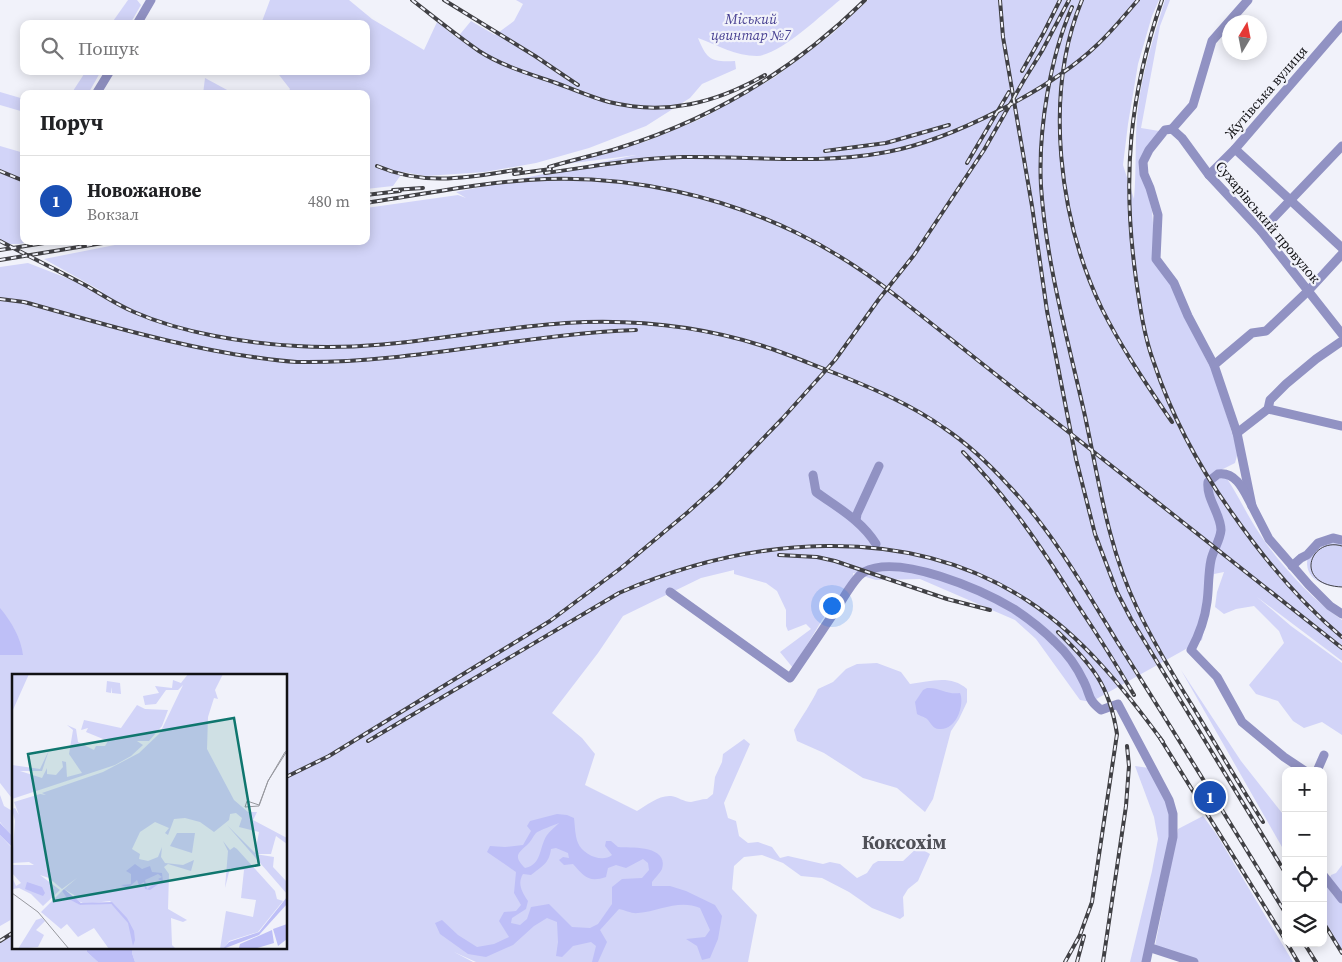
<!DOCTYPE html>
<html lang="uk">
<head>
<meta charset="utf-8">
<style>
  :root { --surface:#fff; --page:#f6f6f6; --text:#202124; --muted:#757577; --line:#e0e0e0; --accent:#db2777 }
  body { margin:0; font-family:"Source Serif 4",serif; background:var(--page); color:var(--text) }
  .controls { position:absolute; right:15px; bottom:15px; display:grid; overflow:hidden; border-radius:10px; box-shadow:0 2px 12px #0003 }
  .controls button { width:45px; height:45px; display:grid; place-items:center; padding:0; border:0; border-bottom:1px solid var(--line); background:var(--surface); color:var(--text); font:25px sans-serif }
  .compass { position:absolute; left:1222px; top:15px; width:45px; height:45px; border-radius:50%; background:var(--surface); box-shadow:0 2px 12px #0003; rotate:10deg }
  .you { position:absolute; left:831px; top:605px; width:18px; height:18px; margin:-12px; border:4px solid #fff; border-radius:50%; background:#1a73e8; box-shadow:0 0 0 8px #1a73e833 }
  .badge { display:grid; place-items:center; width:32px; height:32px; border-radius:50%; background:var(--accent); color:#fff; font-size:16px; font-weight:700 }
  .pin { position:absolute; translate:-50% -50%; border:2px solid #fff; box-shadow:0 1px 5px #0006 }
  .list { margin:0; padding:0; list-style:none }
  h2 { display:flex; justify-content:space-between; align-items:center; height:65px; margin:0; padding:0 20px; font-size:21px }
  h2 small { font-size:16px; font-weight:400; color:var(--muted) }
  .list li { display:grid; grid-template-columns:32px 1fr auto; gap:15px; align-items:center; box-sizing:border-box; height:90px; padding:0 20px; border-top:1px solid var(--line) }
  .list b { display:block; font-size:19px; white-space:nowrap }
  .list p { margin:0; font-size:16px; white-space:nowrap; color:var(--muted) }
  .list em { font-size:16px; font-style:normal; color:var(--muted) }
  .icon { flex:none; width:28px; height:28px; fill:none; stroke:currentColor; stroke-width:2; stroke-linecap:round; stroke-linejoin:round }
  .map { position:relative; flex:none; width:1342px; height:962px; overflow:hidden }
  .search { position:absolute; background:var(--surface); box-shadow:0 2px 12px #0003; left:20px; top:20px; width:350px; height:55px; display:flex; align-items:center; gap:12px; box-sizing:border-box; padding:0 18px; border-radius:10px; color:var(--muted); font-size:19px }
  .panel { position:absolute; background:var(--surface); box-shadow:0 2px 12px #0003; left:20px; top:90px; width:350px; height:155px; border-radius:10px }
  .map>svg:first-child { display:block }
  .green { fill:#d2d4f8 }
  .water { fill:#bebff7; fill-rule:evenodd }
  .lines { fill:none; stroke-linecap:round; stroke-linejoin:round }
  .minor { stroke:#9192c3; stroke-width:9 }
  .tram { stroke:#404044; stroke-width:1 }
  .rail-casing { stroke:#404044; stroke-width:4 }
  .rail { stroke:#f1f2fa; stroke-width:2; stroke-dasharray:5.5; stroke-linecap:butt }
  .labels { text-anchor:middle; stroke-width:4.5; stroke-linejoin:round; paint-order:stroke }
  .park-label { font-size:14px; font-style:italic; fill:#484192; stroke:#f1f2fa }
  .street-label { font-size:14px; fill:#111114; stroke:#f1f2fa }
  .district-label { font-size:19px; font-weight:bold; fill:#4f5057; stroke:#f1f2fa }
  .inset-road { fill:none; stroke:#97989e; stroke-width:1 }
  .view { fill:#0f766e; fill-opacity:0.15; stroke:#0f766e; stroke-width:2.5 }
  .inset-edge { fill:none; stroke:#111114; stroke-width:2.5 }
</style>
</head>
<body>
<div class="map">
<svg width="1342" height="962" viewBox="0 0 1342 962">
  <rect width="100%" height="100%" fill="#f1f2fa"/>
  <g class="green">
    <path d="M128,0H137L141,5L130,24H111Z"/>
    <path d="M270,0H349L372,19L424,50L437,22L457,38L471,21L495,35L514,21L523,4L516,0H840C821,15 780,55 757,56C736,56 717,45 698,38C707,60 711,62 735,61L736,69L702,84L690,98L646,126L589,148L536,163L485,172L426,176L403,172L393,186L366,189V94H287L290,89L276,71H366V24H261Z"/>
    <path d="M868,0H1159L1152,16L1138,64L1128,124L1123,165L1134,199C1137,166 1134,133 1139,100C1144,66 1155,33 1165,0H1170L1160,26L1141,128L1159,131L1141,167L1152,211L1156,258L1170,278L1188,323L1214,375L1238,452L1235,463L1221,470C1233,486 1241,503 1251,520C1272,556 1307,596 1342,620V661L1257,597L1291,626L1342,663V735L1322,722L1304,728L1293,721L1278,701L1256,694L1249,685L1284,643L1279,631L1254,606L1236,609L1224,614L1215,607L1217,592L1224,572L1214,574L1202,640L1091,702L1080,700L1036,639L1015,620L920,579L876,580L853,573L854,580L843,596L822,620L793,668L780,652L811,629L806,624L788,631L786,626V610L777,591L766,583L734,574V570L701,578L623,616L598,653L552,713L582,738L595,754L585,785L637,811C647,805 659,795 671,796C678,797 684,802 691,802C697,801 701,799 707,799L713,794L715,777L722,762L723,754L744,739L750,744L724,803L728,818L736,821L739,836L748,843L758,842L772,847L780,858L788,856L823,864L830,862L840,864L857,878L867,873L873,864L878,861H903L918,847L930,854L918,881L908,889L903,897L904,916L900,919L872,908L849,892L822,878L801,876L783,863L762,855L744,857L734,866L732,889L757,915L748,962H476L454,952L473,962H135L132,953L133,948H286V676H14V801L0,783V267L28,263L103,292L44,259L135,241H366V208L458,195L466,198L456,192L636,155L566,164L647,141L703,118L775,77L832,34Z"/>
    <path d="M86,71H101L88,94H71Z"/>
    <path d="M205,78L229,91L228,94H203Z"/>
    <path d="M0,92L24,99V112L0,105Z"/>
    <path d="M0,146L24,153V241H33L19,244H0Z"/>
    <path d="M1342,540V587C1325,587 1302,579 1308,556C1309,552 1314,547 1318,543Z"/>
    <path d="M877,663L901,672L910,684C930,682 950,674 967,689V702L959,719L951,731L933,799L925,812L897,788L863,778L824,753L797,741L794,730C802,716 811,704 818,689L833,682L846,669L857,664Z"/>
    <path d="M1181,670L1241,761L1286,818V854Z"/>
    <path d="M1135,766L1149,768L1170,805L1173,828L1146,962H1130L1152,871L1158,839L1154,817Z"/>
    <path d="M0,795L4,806L14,812V840L0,822Z"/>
    <path d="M1203,816L1217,835L1293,962H1199L1155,946L1178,829Z"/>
    <path d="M0,835L14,850V918L0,926Z"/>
    <path d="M1342,865V894L1328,881L1331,875L1336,873Z"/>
    <path d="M1323,879L1333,895L1342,904V951L1323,919Z"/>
    <path d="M14,934V948H87V952L98,962H0V943Z"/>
  </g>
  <g class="water">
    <path d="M0,608C11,621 21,638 23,655H0Z"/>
    <path d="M927,688C939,687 947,695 960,693C965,705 956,731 939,729C933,729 931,723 927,719C925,717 920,716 917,714L915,702L923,690Z"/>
    <path d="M557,814L567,815L574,818C575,826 575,836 578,843C583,855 602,863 612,855L605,846L606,841H611L618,847C631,848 669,845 662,869C660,873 655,878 652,882V886H670L686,891L715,905L722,916L718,939L710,958L702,960L697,946L686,939L705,937L710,930L700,908C679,899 660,911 638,913C632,914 625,910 619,909L600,930L607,942L598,962H592L596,946L591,942L573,946L562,957L556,956L558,942L557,922L547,918L534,926L513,945L486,957L468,954L440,934L435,923L442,920L458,935L477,947L494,944L509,937L499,921L504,912L516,911L521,905L514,893L516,872L487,852L490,846L505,847L523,845L531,831L527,826L530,821ZM559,823C555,827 550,831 547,835C539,847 542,865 525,868C512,855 519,853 529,843C532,840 533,836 536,833C540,830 554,825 559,823ZM556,848L568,853L569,858L563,857L559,860L564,865L573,864C584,876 588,883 606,877L608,868L616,865L626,868L643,859L648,863L649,870L642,878L622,879L612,887V904L598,924L590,928L572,927L549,904L531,907L527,919L520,925L511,923L512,918L526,909L528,901C522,892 517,884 523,874L531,875C542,866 549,864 551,849Z"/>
    <path d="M0,823L14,838V849L0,835Z"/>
    <path d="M87,948H133L132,953L135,962H98L87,952Z"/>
  </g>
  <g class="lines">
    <g class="minor">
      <path d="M137,24L151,0"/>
      <path d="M96,94L110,71"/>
      <path d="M1172,129L1165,130L1149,150L1143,162L1144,174L1150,188L1158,215L1156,259L1174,283L1188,316L1214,365"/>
      <path d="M1172,129L1182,138L1209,175L1261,231L1342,334"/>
      <path d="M1172,129L1193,105L1212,41L1248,0"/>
      <path d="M1235,149L1342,248"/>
      <path d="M1209,175L1235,149L1342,25"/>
      <path d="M1261,231L1342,146"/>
      <path d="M1342,341L1316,359L1286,384L1270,400L1268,409L1237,433L1252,506L1269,539L1309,585L1330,606L1342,614"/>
      <path d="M1268,409L1342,426"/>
      <path d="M1237,433L1214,365L1252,333L1266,331L1308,291L1342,254"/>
      <path d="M813,475L816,492C838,508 861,520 876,544"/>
      <path d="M1252,506C1245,493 1237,471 1218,474L1208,482C1206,499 1221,514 1221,530C1220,541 1213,550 1211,560C1208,574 1209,588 1207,602C1205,619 1199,635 1191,650L1217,677L1242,722L1284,757L1305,771"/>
      <path d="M856,520L857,514L879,466"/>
      <path d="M1292,566L1301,558L1307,555L1318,543L1333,538L1342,540"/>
      <path d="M670,592L790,678C806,654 823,630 839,605C844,597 855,577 864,572C899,553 982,590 1014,609C1029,619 1043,630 1055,642C1067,653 1077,667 1084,682C1091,696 1087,699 1101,710L1118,704L1169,800L1173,814V837L1146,962"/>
      <path d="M1317,771L1324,755"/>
      <path d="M1323,875L1342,899"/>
      <path d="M1151,948L1194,962"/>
    </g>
    <path class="tram" d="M1342,546C1310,536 1292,585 1342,587"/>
    <defs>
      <g id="rail">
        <path d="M412,0C434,17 456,35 479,51C502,66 530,74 556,83C573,89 591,97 609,102C666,116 716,103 765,75"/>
        <path d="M444,0L535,56L578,85"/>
        <path d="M1000,0L1003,37L1032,206L1047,311L1076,459L1095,534L1117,592L1131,619L1286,874"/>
        <path d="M1082,0C1043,94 1059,220 1102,309C1122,349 1147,385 1172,422"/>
        <path d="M1162,0C1129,96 1122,178 1136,279C1140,307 1144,336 1154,363C1172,417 1199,467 1232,513C1264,559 1299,601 1342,637"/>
        <path d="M1072,7C1050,57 1038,131 1041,186C1046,263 1068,340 1085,416C1099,481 1108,548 1137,608C1153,642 1173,675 1193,707C1216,745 1239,784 1263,822"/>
        <path d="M1022,71L1044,32L1060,0"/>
        <path d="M825,151L886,143L949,125"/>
        <path d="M967,163L1009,92"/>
        <path d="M377,166C426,187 470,177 521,169"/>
        <path d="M549,167C572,160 596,155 619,148C713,119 795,69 865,0"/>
        <path d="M0,171L24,181"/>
        <path d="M545,173C591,167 637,158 683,157C751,156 820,165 887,152C951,140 1050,90 1097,45C1112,31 1125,15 1138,0"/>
        <path d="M514,174L551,169"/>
        <path d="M393,190L423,188"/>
        <path d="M366,195L400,191"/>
        <path d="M366,203C426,194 486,181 547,179C631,176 721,196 797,233C834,251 867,273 899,298L1342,648"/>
        <path d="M0,241C28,256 57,270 85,285C101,294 117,305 134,312C182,333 244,343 297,346C387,352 477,329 566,323C632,319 700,326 763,346C788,354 813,365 837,374C874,389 912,405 944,428C968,444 990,465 1009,486C1053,532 1085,589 1118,643C1175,733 1230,823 1286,914"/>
        <path d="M0,250L57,241"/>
        <path d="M0,260L115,241"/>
        <path d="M0,299L24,302C93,321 162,342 233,354C254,357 276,361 297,362C411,364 523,334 636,330"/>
        <path d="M963,452C1008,497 1044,551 1077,604C1097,634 1116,664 1134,695"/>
        <path d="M779,555L817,557L835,561L947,599L990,610"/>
        <path d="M1058,632C1092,666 1109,683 1117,734L1092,902L1080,935L1065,962"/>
        <path d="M1160,738L1286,941"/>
        <path d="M368,741L619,593C747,537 906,521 1028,601C1083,637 1125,690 1163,742"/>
        <path d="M286,777L329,756L550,621L621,568L688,512L718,485L782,419L835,360L879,299L914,255L984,150L1024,80L1042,51L1069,0"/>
        <path d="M1323,922L1342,953"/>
        <path d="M0,941L14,932"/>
        <path d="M1287,943L1298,962"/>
        <path d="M1304,943L1316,962"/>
        <path d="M1077,962L1084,936"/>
        <path d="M1103,962L1126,806L1129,766L1127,746"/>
      </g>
    </defs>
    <use href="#rail" class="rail-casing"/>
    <use href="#rail" class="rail"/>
  </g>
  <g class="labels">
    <g class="park-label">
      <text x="751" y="24">Міський<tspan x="751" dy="16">цвинтар №7</tspan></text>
    </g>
    <g class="street-label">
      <text transform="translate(1266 92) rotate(-49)" y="5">Жутівська вулиця</text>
      <text transform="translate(1268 222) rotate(50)" y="5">Сухарівський провулок</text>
    </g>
    <g class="district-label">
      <text x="904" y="849">Коксохім</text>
    </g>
  </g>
  <g transform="translate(12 674)">
    <rect width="275" height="275" fill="#f1f2fa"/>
    <path d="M0,0H17L0,38ZM176,0H211L203,16L206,25L202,24L196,43L195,75L222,126L236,138H245L241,146L275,164V170L264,162L259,180H243L262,183L261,193L275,208V220L215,151L243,179L247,158L227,153L230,144L224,139L218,140L219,135L217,146L202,158L188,148L173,144L162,145L156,161L153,159L157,154L143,148L128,158L120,175L128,180L127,185L136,187L146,183L150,173L149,183L153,189L171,191L182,186L179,197L156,190L152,193L157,200L156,235L175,246L171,248L159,244L160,271L164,275H97L82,254L66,263L55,250L49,255L29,238L50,217L68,231L98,229L116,248L98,227L73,230L64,226L62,221L52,215L65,204L50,215L37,204L28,201L48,216L31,232L19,220L7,214L1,215L0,203L4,212L9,209L0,199V191H22L17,188L0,189L3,147L0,135L3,134L7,141L2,128L28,120L34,121L30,119L91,98L127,79L148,59L171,11L166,16H154L144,30L133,31L131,22L147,19L143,12L160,14L161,6L169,9ZM95,7L108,9L109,20L100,19V13L99,19L94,18ZM125,31L133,35L156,36L150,52L137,67H125L131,71L119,82L103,91L0,125V91L28,95L37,76L30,97H8L30,104L35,94V100L44,101L51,93L50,87L54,88L55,103L70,99L57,80L61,56L55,51L64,55L66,68L82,76L84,72H93L96,67L74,58L76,54L69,56L72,46L109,54ZM165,159H183L180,179L158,172ZM211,167L218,176L222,173L225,175L263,217L265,225L271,227L246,258L217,267L212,275H208L214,237L241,243L244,226L229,224L232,196L218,194L213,214L216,177ZM30,244L33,247L24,256L32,261L26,273L6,275L24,246Z" fill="#d2d4f8"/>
    <path d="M123,190L130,195L138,192L140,198L150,199L151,208L146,205L150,203L146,200L133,206L135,215L143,209H148L138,216L133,215L132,208L127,211L125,206L116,214L109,211L119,210V200L114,197ZM15,208L30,213L33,219L31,222L13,215ZM52,215L69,229L100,228L115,244L122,257L123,266L121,272L116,249L99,230L68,231L55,224L50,217ZM275,223V230L247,261L211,275L217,268L247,258ZM275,250V265L266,272L261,255ZM260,256L262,269L242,275L227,274L228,270Z" fill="#bebff7"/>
    <path class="inset-road" d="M275,77L273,78L256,107L247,131L235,127L233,133L247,132L256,107L275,77M0,219L26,238L57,275"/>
    <path class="view" d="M222,44L247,191L42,227L16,80Z"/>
    <rect width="275" height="275" class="inset-edge"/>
  </g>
</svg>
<div class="controls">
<button>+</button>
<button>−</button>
<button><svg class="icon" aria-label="locate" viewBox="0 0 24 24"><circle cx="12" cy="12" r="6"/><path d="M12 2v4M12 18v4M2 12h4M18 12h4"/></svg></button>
<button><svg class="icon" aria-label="layers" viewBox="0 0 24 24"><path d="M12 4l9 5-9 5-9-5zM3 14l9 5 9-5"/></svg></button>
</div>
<svg class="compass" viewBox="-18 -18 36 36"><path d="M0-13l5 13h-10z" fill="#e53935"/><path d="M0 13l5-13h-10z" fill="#757577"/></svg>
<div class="you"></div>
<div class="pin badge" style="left:1210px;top:797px;background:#1a4fb4">1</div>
<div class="search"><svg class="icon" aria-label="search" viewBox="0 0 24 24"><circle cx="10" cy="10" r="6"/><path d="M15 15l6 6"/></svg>Пошук</div>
<section class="panel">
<h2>Поруч<small></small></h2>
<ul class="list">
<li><span class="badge" style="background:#1a4fb4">1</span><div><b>Новожанове</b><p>Вокзал</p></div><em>480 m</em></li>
</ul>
</section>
</div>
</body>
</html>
